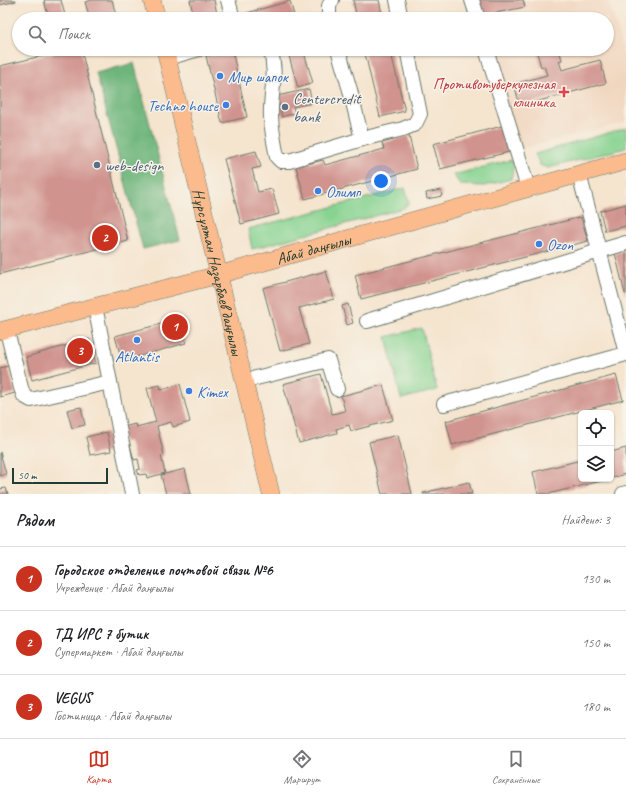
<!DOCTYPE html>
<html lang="ru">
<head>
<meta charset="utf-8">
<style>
  :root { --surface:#fff; --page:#f6f6f6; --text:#202124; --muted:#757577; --line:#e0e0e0; --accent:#c8321e }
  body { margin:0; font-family:Caveat,sans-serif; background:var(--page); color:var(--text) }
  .controls { position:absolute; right:12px; bottom:12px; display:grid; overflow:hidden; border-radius:6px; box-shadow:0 1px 3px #0004 }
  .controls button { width:36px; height:36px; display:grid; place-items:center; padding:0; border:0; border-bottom:1px solid var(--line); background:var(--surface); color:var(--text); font:20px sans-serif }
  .scale { position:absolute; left:12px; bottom:10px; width:96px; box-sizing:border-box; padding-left:4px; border:2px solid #1f3d34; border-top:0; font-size:11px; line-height:14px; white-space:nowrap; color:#1f3d34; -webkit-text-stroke:3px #f7f3e8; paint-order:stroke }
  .you { position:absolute; left:381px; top:181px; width:14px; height:14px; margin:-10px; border:3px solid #fff; border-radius:50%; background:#1a73e8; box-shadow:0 0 0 6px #1a73e833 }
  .badge { display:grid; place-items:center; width:26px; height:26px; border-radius:50%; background:var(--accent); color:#fff; font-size:13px; font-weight:700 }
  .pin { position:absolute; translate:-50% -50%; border:2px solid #fff; box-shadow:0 1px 4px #0006 }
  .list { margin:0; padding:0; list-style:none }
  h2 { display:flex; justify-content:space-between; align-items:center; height:52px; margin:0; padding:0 16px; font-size:17px }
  h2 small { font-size:13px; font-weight:400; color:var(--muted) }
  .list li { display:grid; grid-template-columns:26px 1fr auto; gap:12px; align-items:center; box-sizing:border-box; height:64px; padding:0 16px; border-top:1px solid var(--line) }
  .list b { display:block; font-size:15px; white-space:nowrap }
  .list p { margin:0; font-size:13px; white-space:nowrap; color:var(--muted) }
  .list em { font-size:13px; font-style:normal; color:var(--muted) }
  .icon { flex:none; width:22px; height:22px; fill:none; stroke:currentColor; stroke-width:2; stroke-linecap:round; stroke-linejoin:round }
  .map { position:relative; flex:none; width:626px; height:494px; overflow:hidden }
  .search { position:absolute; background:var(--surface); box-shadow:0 1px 3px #0004; left:12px; right:12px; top:12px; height:44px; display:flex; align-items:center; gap:10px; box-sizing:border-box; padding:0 14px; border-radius:22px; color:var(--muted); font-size:15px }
  .sheet { height:244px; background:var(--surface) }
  nav { display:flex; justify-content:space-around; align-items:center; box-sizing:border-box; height:56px; border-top:1px solid var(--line); background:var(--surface); font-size:11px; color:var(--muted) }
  nav a { display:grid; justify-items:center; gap:2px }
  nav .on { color:var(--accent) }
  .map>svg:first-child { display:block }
  .built { fill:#f1d5bd }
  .green { fill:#88d391; stroke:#548862 }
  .forest { fill:#6eb57b; stroke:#467958 }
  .building { fill:#d0938d }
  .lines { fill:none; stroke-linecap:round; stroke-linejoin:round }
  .minor-casing { stroke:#6a776a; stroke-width:16 }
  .major-casing { stroke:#6a776a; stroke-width:18 }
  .minor { stroke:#fff; stroke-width:14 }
  .major { stroke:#fbbb8d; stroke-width:17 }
  .shop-dot { fill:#3f7fe0; stroke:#f7f3e8; stroke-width:1.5 }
  .health-dot { fill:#e0444e; stroke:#f7f3e8; stroke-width:1.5 }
  .service-dot { fill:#5c6f8a; stroke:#f7f3e8; stroke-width:1.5 }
  .labels { text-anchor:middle; stroke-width:3; stroke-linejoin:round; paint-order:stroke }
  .shop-label { font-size:16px; fill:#366cbe; stroke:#f7f3e8; text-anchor:start }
  .health-label { font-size:16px; fill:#be3a42; stroke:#f7f3e8; text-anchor:end }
  .service-label { font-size:16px; fill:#4e5e75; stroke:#f7f3e8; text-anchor:start }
  .street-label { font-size:16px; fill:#1f3d34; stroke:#f7f3e8 }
</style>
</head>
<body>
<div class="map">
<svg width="626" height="494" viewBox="0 0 626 494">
  <rect width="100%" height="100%" fill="#f7f3e8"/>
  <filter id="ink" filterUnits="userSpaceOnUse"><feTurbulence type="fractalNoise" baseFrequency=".025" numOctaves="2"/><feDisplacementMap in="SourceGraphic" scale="8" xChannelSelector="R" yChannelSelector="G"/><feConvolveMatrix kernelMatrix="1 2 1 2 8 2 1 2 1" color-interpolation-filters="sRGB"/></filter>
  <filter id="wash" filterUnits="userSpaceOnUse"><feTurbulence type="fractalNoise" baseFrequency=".012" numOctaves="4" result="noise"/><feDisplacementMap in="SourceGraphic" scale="16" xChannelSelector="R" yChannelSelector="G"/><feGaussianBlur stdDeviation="0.9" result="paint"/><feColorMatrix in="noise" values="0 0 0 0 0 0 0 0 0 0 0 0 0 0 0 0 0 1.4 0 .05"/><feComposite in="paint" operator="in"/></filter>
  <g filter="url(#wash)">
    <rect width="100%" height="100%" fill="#f5e4ce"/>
    <path class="built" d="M476,0H551L552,4L571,0H609L626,62V122L520,149L490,49H607V19H481Z"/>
    <g class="green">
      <path d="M626,128V148L548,168L540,165L535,154Z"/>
      <path d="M511,160L514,164L511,179L484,186L461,185L453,175Z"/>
      <path d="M405,188L409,202L404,208L252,249L248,229Z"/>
      <path d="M422,328L437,390L401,399L386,337Z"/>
    </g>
    <path class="forest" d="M134,63L180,240L143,249L96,73Z"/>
    <g id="blocks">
      <g class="building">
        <path d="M0,0H16V1L0,5Z"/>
        <path d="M44,0H61L66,19H49Z"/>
        <path d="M92,0H112L117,19H90L85,2Z"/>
        <path d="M190,0H214L217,14L225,12L227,19H194Z"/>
        <path d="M353,0H379L383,19H357Z"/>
        <path d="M476,0H523L525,7L480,16Z"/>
        <path d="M290,1L295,19H237L236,16Z"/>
        <path d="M71,49H81L128,241L0,274V66Z"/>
        <path d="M287,49H303L313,83L298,88Z"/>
        <path d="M364,49H390L405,111L380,117Z"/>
        <path d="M536,49H559L562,60L559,61L562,70L600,60L606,83L520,106L514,84L547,75L544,66L541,67Z"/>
        <path d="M232,50L247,117L222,123L206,56Z"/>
        <path d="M309,89L312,103L293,107L295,113L282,117L277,96Z"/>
        <path d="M502,126L509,152L440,169L433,144Z"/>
        <path d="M409,136L417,169L305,199L296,167L323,160L325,165L384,149L382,143Z"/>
        <path d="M256,151L261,167L252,169L258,192L272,189L279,214L241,224L224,159Z"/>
        <path d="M441,190L442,196L427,199L426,193Z"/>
        <path d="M626,204V226L605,231L600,211Z"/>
        <path d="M581,217L588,241L361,299L355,275Z"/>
        <path d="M626,251V294H625L615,253Z"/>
        <path d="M326,271L334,299L299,308L309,344L280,351L263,288Z"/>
        <path d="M348,304L353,323L347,325L342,306Z"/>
        <path d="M180,319L186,343L122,361L115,336Z"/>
        <path d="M89,339L96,363L32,380L26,357Z"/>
        <path d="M8,366L15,393L0,397V368Z"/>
        <path d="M321,374L332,414L345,411L341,396L383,385L393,420L351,431L349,425L336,429L337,433L299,443L283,384Z"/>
        <path d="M616,375L623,400L452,445L446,421Z"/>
        <path d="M180,384L190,422L173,427L171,422L157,426L164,455L161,456L165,473L147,478L146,474L139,475L137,470L140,469L138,459L134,460L129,441L124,442L120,428L135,424L136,427L156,422L147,388L160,385L161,390Z"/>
        <path d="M81,407L85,425L72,428L67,410Z"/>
        <path d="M107,432L111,451L90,455L86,437Z"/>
        <path d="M398,435L412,494H382L369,442Z"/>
        <path d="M626,448V474L611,478V452Z"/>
        <path d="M0,452L6,474L0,476Z"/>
        <path d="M581,460V479L605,480L548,494H538L533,472Z"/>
        <path d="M185,469L191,494H166L161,475Z"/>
        <path d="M469,482L472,494H423V493Z"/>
        <path d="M6,488L8,494H0V489Z"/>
      </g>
    </g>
  </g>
  <g filter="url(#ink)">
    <use href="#blocks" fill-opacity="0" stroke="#6a776a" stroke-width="1"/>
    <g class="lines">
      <defs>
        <g id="minor">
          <path d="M228,0L233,19"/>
          <path d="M397,0L401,19"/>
          <path d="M472,0L478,19"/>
          <path d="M329,19V6L332,0"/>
          <path d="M270,49C277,71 272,86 271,108C270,124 274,141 277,157L281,161H289L362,139L403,129L415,124L420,114L407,49"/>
          <path d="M338,49L350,90L362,139"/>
          <path d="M486,49L528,188"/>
          <path d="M167,58L199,49"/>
          <path d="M579,174L626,353"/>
          <path d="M97,316L132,494"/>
          <path d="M367,321L626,243"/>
          <path d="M9,339L21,388L24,396L31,400L110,382"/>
          <path d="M244,381L328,360L337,389"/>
          <path d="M444,404L626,354"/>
          <path d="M623,494L626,493"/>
        </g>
        <g id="major">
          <path d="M152,0L157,19"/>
          <path id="s1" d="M165,49L271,494"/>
          <path id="s2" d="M0,331L218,275L626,161"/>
        </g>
      </defs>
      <use href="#minor" class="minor-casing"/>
      <use href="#major" class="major-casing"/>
      <use href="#minor" class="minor"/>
      <use href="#major" class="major"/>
    </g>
  </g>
  <g class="shop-dot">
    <circle cx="220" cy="76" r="4"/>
    <circle cx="226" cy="105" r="4"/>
    <circle cx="318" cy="191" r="4"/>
    <circle cx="539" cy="244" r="4"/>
    <circle cx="137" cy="340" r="4"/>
    <circle cx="189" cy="391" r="4"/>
  </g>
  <path class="health-dot" d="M562 86h4v4h4v4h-4v4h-4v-4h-4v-4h4z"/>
  <g class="service-dot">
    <circle cx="285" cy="107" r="4"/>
    <circle cx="97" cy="165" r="4"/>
  </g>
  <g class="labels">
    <g class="shop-label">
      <text x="228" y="82">Мир шапок</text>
      <text x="218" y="111" text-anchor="end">Techno house</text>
      <text x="326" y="197">Олимп</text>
      <text x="547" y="250">Ozon</text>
      <text x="137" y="362" text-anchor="middle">Atlantis</text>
      <text x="197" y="397">Kimex</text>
    </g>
    <g class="health-label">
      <text x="555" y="89">Противотуберкулезная<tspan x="555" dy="18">клиника</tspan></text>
    </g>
    <g class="service-label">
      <text x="293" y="104">Centercredit<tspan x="293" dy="18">bank</tspan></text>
      <text x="105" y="171">web-design</text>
    </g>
    <g class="street-label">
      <text dy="6" stroke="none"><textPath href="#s2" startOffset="324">Абай даңғылы</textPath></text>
      <text dy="6" stroke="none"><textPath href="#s1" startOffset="229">Нұрсұлтан Назарбаев даңғылы</textPath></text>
    </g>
  </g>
</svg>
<div class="controls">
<button><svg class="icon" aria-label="locate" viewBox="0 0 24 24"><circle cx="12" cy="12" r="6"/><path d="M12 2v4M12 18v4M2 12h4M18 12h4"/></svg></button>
<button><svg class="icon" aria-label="layers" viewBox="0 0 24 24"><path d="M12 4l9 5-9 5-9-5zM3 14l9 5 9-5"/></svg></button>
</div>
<div class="scale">50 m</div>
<div class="you"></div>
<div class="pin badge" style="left:175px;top:327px">1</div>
<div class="pin badge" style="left:105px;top:238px">2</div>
<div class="pin badge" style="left:80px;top:351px">3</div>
<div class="search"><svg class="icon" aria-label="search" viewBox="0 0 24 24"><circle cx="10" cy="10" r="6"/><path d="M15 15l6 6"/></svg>Поиск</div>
</div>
<section class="sheet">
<h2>Рядом<small>Найдено: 3</small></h2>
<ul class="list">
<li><span class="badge">1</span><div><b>Городское отделение почтовой связи №6</b><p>Учреждение · Абай даңғылы</p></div><em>130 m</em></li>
<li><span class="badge">2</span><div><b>ТД ИРС 7 бутик</b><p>Супермаркет · Абай даңғылы</p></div><em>150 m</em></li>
<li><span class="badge">3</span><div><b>VEGUS</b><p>Гостиница · Абай даңғылы</p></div><em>180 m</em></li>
</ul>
</section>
<nav>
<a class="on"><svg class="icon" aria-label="map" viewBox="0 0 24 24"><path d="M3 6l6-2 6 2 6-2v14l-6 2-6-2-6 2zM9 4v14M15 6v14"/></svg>Карта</a>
<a><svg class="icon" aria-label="directions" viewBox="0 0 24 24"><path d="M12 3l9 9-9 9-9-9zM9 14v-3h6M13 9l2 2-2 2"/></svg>Маршрут</a>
<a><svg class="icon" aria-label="saved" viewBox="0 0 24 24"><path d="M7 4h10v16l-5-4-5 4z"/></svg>Сохранённые</a>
</nav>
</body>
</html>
